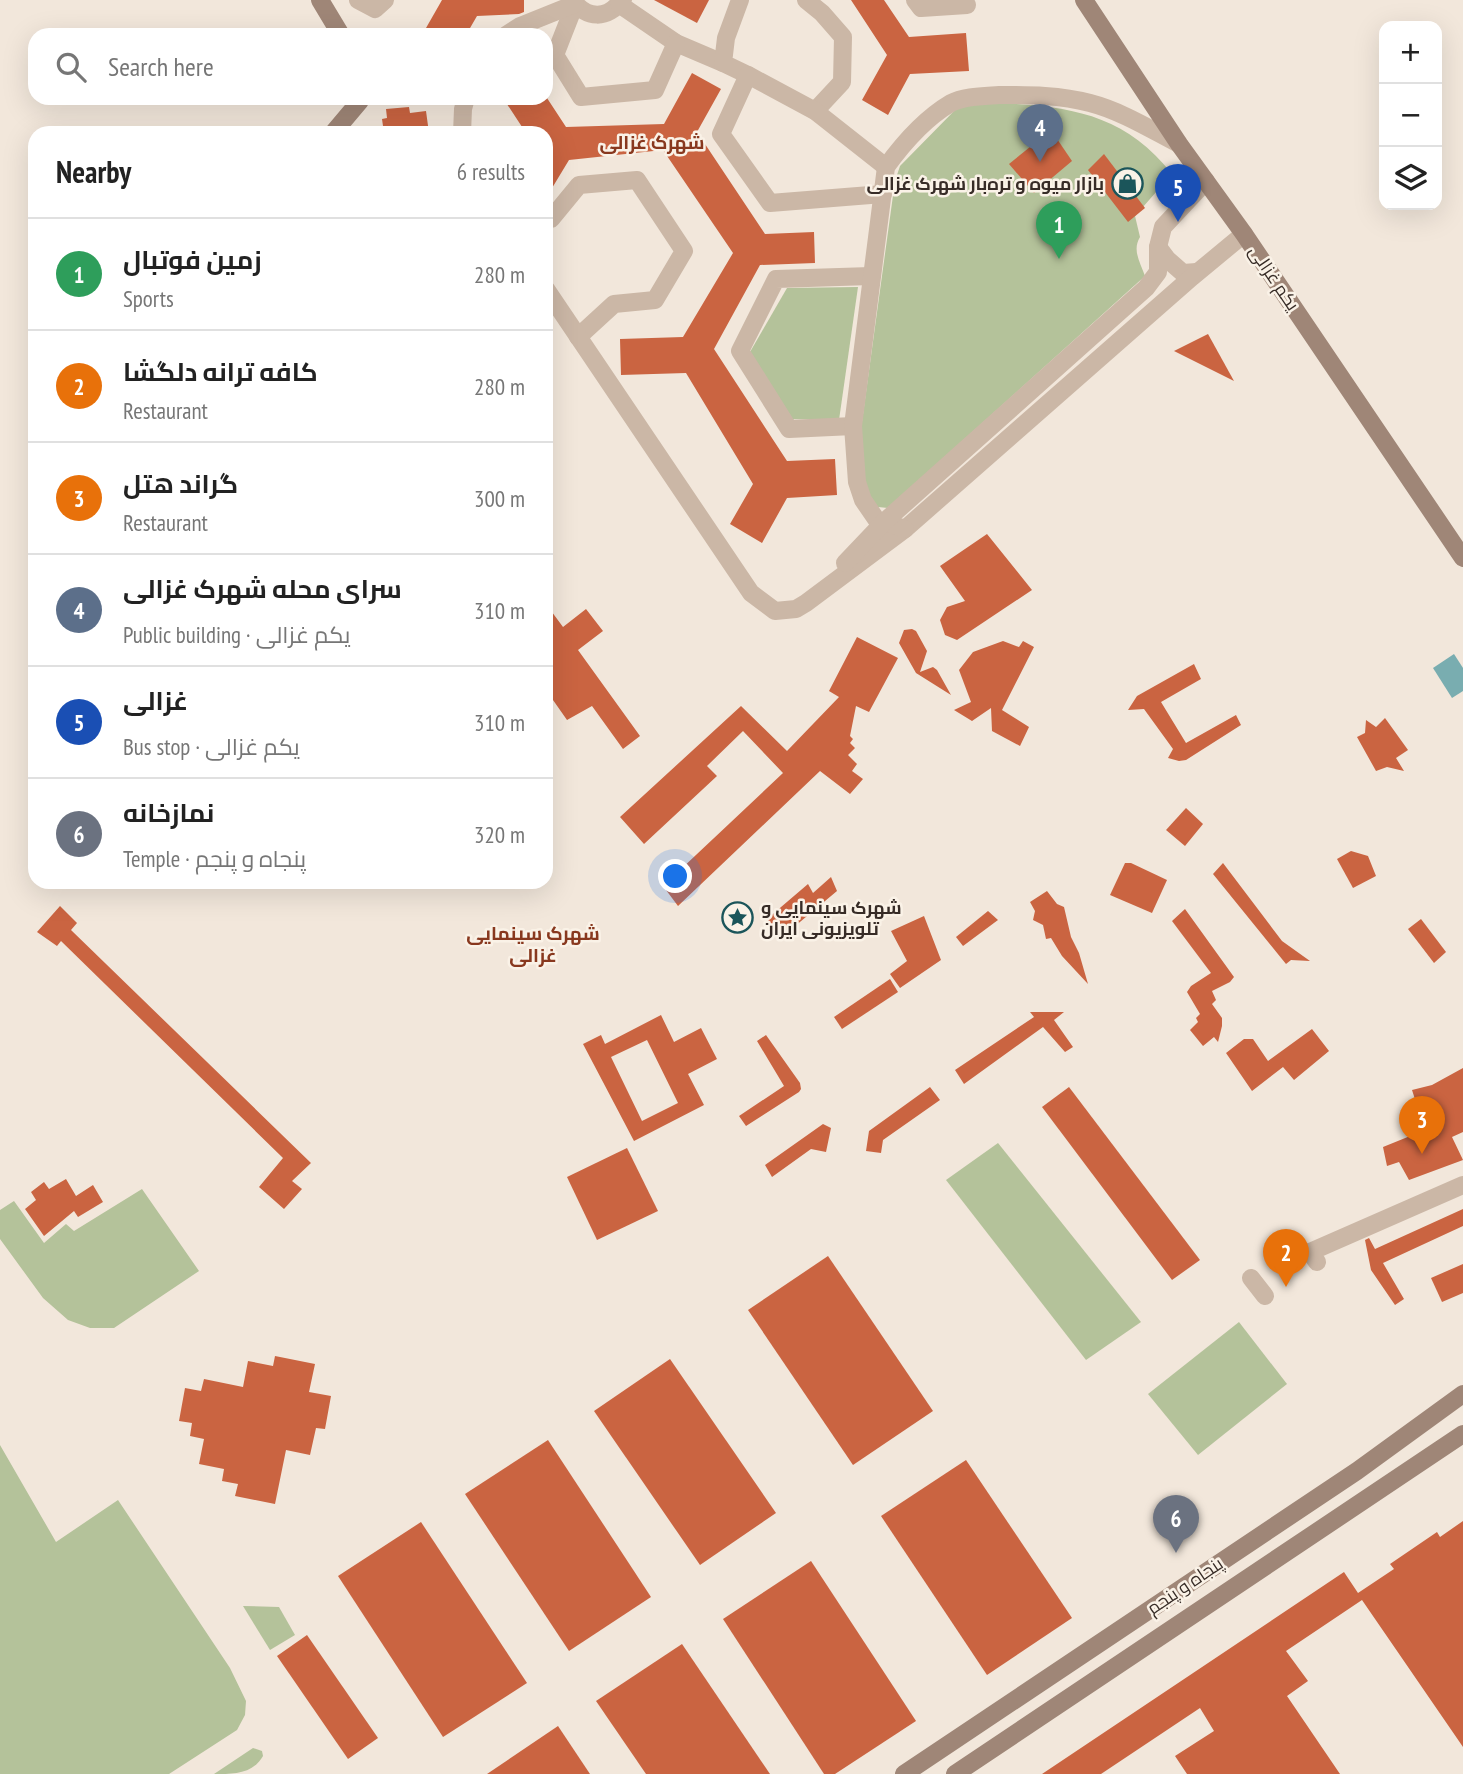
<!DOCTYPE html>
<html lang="en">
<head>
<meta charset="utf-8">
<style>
  :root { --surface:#fff; --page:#f6f6f6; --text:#222; --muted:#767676; --line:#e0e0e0; --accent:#0f766e }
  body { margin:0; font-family:"PT Sans Narrow",Cairo,sans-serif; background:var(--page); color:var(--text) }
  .controls { position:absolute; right:21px; top:21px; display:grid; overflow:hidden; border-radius:14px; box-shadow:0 7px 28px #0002 }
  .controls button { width:63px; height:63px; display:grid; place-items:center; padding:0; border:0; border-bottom:2px solid var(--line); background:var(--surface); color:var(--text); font:35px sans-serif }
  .you { position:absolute; left:676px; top:877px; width:24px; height:24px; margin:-18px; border:5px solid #fff; border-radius:50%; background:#1a73e8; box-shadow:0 0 0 10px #1a73e833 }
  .badge { display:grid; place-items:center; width:46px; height:46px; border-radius:50%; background:var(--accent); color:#fff; font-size:23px; font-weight:700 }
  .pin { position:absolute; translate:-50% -58px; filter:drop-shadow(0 2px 4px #0008) }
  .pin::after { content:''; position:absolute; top:37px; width:24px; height:21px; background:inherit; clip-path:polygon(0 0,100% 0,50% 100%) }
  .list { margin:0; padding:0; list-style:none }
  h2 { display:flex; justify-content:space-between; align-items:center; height:91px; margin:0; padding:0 28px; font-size:30px }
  h2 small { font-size:23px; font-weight:400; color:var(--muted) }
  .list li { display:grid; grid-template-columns:46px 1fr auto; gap:21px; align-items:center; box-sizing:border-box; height:112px; padding:0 28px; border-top:2px solid var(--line) }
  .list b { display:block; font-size:26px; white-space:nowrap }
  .list p { margin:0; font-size:23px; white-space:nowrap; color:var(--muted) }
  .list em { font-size:23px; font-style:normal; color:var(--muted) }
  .icon { flex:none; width:38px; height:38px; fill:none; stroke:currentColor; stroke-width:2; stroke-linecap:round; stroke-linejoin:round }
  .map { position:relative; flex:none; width:1463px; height:1774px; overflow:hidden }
  .search { position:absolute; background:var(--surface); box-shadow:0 7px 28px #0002; left:28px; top:28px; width:525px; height:77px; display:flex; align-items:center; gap:18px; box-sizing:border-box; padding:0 24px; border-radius:21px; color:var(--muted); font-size:26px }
  .panel { position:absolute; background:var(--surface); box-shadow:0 7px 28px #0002; left:28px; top:126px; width:525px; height:763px; border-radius:21px }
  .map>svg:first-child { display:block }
  .green { fill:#b4c29a }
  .water { fill:#79adb0 }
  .building { fill:#ca6441; fill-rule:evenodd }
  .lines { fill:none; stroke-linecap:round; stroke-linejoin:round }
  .street { stroke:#cbb7a6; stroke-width:18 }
  .secondary { stroke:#9f8677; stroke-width:18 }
  .labels { text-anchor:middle; stroke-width:5; stroke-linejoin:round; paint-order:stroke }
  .poi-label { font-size:18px; font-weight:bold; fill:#372c27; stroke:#faf2e7; text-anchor:end }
  .street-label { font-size:18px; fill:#372c27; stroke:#faf2e7 }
  .neighbourhood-label { font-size:19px; font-weight:bold; fill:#88381e; stroke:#faf2e7 }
</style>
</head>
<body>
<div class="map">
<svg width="1463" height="1774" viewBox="0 0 1463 1774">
  <rect width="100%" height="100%" fill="#f2e7db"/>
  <g class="green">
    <path d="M998,103C1070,106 1125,114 1172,174L1135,216L1140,237C1132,250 1140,262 1145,276L888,508L878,507L871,501L862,472L861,429L895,181L900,166L956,109L967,105Z"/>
    <path d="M858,287L839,420L790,419L750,352L787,288Z"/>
    <path d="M998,1143L1141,1322L1086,1360L946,1180Z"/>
    <path d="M142,1189L199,1271L114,1328H90L68,1320L43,1298L0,1239V1210L14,1201L44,1243L66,1224L74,1231Z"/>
    <path d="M1239,1322L1287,1384L1198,1455L1148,1394Z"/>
    <path d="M0,1445L56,1542L118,1500L230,1668L246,1701L245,1715L237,1730L169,1774H0Z"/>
    <path d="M243,1606L279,1607L295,1635L270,1650Z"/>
    <path d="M253,1748L262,1751L263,1756C253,1774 233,1774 214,1774Z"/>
  </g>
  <path class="water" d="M1454,654L1463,668V691L1452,698L1433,668Z"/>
  <g class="building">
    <path d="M442,0H524V12L519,14L477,16L466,35H422Z"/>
    <path d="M654,0H709L697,23Z"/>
    <path d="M851,0H884L909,37L966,33L969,71L910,74L888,115L862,100L887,55Z"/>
    <path d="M692,73L721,89L697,132L765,234L814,232L815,263L760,265L714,349L787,461L835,459L837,495L787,498L762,543L730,524L753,484L686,373L621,375L620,339L683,337L733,253L663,150L569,160L546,198V133H526L503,98H547L566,127L664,124Z"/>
    <path d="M409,107L410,113L426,111L429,133H384L382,119L387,118L386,109Z"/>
    <path d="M1051,130L1072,161L1034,193L1009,164Z"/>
    <path d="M1104,154L1145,208L1128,222L1088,170Z"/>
    <path d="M1208,334L1234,381L1174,351Z"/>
    <path d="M987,534L1032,590L957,640L945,635L940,620L947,607L965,601L940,566Z"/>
    <path d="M546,604L563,627L586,609L603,631L578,650L640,736L623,749L592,706L567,720L546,690Z"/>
    <path d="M912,629L916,631L927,651L920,672L933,667L937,670L951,695L916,673L899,643L904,630Z"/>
    <path d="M857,637L898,658L869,712L856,706L850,736L853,739L850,743L855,748L848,755L857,764L852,771L863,779L850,794L820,771L678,906L663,886L783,773L743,731L707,766L717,776L644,844L620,817L741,706L787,751L839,697L829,691Z"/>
    <path d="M1003,641L1019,647L1023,641L1034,647L1002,710L1029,727L1020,746L992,731L991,708L972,721L954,710L971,702L959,670L973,652Z"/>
    <path d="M1194,664L1201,679L1161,702L1186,743L1236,715L1241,725L1186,760L1179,761L1168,758L1173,749L1144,709L1128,710L1137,696Z"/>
    <path d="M1385,718L1408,750L1396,758L1404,771L1387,767L1376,771L1357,737L1365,733L1366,720L1376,727Z"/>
    <path d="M1186,808L1203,824L1185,846L1166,830Z"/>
    <path d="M1351,851L1368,856L1376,876L1353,888L1337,859Z"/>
    <path d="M1125,863H1131L1167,880L1152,913L1110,895Z"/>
    <path d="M1223,863L1282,941L1310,961L1291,960L1286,964L1213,874Z"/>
    <path d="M831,877L837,891L782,937L767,919L808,884L813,893Z"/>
    <path d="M1047,891L1057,904L1064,907L1071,937L1079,953L1088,984L1062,956L1051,938L1046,939L1043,925L1033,920L1035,911L1030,902Z"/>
    <path d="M60,906L77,923L71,930L311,1163L292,1181L302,1189L284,1209L259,1187L283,1158L61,941L57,946L37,932Z"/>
    <path d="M1185,909L1234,977L1230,982L1212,991L1216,1000L1212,1004L1222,1018V1026L1218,1042L1214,1037L1203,1046L1190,1030L1198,1022L1196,1018L1200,1014L1187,992L1191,986L1211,973L1172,921Z"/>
    <path d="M988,911L998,920L963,946L956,937Z"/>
    <path d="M924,916L941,960L900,988L890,974L907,961L891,931Z"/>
    <path d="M1421,919L1446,952L1434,963L1408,929Z"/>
    <path d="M890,979L898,992L842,1029L834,1017Z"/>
    <path d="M1030,1012H1064L1054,1020L1073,1047L1065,1052L1043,1027L964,1084L955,1070L1034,1017Z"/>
    <path d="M661,1015L674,1042L701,1028L717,1059L688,1074L704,1105L634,1141L583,1044L601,1035L605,1044ZM647,1040L678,1103L642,1121L611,1057Z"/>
    <path d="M1312,1029L1329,1051L1294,1080L1283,1067L1252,1091L1226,1053L1244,1039H1253L1268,1061Z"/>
    <path d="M766,1035L800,1083L801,1089L799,1092L746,1126L739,1116L784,1086L757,1041Z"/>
    <path d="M1463,1068V1132L1452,1137L1463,1160L1409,1180L1399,1162L1387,1166L1383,1147L1425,1130L1412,1090L1432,1085Z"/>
    <path d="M930,1087L940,1100L883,1140L881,1153L866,1151L869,1131Z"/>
    <path d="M1069,1087L1200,1260L1172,1280L1042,1107Z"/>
    <path d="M823,1124L831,1128L826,1152L811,1149L772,1177L765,1165Z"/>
    <path d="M627,1148L658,1211L597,1240L567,1177Z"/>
    <path d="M66,1179L76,1196L93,1185L103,1202L78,1217L74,1211L44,1236L25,1209L36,1200L31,1192L44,1182L49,1189Z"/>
    <path d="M1463,1209V1226L1383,1263L1404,1299L1395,1305L1371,1270L1365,1240L1369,1238L1375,1249Z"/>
    <path d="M828,1256L933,1411L853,1465L748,1310Z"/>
    <path d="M1463,1264V1293L1442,1302L1431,1278Z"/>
    <path d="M275,1356L315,1364L309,1392L331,1396L325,1429L316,1428L310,1455L286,1450L275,1504L235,1496L238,1484L222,1481L224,1469L199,1464L204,1439L190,1436L192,1423L179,1421L185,1388L201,1391L204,1379L243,1387L248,1361L273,1366Z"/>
    <path d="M670,1359L776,1513L700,1565L594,1411Z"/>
    <path d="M548,1440L651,1597L569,1651L465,1494Z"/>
    <path d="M966,1460L1072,1618L987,1675L881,1516Z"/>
    <path d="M1463,1521V1747L1362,1600L1286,1651L1308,1681L1287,1696L1340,1774H1187L1175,1756L1214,1731L1200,1708L1101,1774H1042L1344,1572L1358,1593L1394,1569L1390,1564L1437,1532L1440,1537Z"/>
    <path d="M421,1522L527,1683L443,1737L338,1576Z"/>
    <path d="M811,1561L916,1721L835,1774H824L723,1619Z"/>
    <path d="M307,1635L378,1738L348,1759L277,1656Z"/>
    <path d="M682,1644L770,1774H646L596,1701Z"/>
    <path d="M558,1726L590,1774H487Z"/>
  </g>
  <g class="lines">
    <g class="street">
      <path d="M358,0L375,9L385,0"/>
      <path d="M573,0C585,19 609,20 621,0"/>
      <path d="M623,0L619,4L676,43L723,63"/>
      <path d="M740,0L726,38L723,63L748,75"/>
      <path d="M806,0L822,13L843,37L842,82L815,111"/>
      <path d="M915,0L921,8L967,5"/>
      <path d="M575,4L555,55L581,97L655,90L676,43"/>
      <path d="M506,35L520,26L575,4"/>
      <path d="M462,133L463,109L466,98"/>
      <path d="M883,194L770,203L721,134L748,75L815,111L886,167"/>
      <path d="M546,220L551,219L579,185L637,180L684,251L655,300L614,304L578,337"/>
      <path d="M1158,247L1167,259L1183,273L1197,272"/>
      <path d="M546,289L751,593L775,611L796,609L806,603L905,529L1192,277L1244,234"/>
      <path d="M853,426L789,429L740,351L776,279L871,276"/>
      <path d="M905,529L876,519L863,500L857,482L853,426L886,167C904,142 924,119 951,103C963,96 985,96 999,95C1030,95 1060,95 1090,103C1121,111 1150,129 1179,144"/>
      <path d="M845,563L884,522L1146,288L1158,272V247L1163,227L1206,181"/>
      <path d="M1317,1262L1310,1252L1463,1185"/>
      <path d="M1251,1278L1265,1296"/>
    </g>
    <g class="secondary">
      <path d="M320,0L341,35"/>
      <path d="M1084,0L1179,144L1244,234L1463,558"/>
      <path d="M333,133L360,101V98"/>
      <path d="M904,1774L1357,1471L1463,1394"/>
      <path d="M955,1774L1463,1434"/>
    </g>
  </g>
  <defs>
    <symbol id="shop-ring" viewBox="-11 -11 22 22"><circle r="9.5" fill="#faf2e7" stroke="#1b555a" stroke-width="1.5"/><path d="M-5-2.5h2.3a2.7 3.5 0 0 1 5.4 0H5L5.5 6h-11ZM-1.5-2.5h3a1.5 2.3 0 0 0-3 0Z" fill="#1b555a"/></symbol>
    <symbol id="sight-ring" viewBox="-11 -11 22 22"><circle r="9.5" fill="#faf2e7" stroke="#1b555a" stroke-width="1.5"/><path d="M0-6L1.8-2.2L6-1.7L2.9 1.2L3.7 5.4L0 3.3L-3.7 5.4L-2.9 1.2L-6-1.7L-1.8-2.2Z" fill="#1b555a"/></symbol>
  </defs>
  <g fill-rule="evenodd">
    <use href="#shop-ring" x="1110" y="166" width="35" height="35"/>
    <use href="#sight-ring" x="720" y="900" width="35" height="35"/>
  </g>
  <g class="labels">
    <g class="poi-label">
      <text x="1104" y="190">بازار میوه و تره‌بار شهرک غزالی</text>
      <text x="761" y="914" text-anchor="start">شهرک سینمایی و<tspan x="761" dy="21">تلویزیونی ایران</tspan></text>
    </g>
    <g class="street-label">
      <text transform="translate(1274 278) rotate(56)" y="6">یکم غزالی</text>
      <text transform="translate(1185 1586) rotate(-34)" y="6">پنجاه و پنجم</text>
    </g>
    <g class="neighbourhood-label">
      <text x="652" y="149">شهرک غزالی</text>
      <text x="533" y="940">شهرک سینمایی<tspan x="533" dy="22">غزالی</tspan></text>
    </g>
  </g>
</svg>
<div class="controls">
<button>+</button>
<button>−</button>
<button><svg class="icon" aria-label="layers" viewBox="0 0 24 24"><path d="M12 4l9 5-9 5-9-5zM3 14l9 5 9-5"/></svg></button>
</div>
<div class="you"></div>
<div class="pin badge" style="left:1059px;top:259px;background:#2e9e5b">1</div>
<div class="pin badge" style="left:1286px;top:1287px;background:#e8710a">2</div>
<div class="pin badge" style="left:1422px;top:1154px;background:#e8710a">3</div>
<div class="pin badge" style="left:1040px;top:162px;background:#5c6f8a">4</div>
<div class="pin badge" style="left:1178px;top:222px;background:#1a4fb4">5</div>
<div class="pin badge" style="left:1176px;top:1553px;background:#6b7280">6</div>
<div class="search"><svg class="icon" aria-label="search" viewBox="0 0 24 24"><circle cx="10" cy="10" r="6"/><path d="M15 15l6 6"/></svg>Search here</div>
<section class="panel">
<h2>Nearby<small>6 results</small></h2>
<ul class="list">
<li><span class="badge" style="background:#2e9e5b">1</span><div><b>زمین فوتبال</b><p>Sports</p></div><em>280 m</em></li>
<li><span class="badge" style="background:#e8710a">2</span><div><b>کافه ترانه دلگشا</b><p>Restaurant</p></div><em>280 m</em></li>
<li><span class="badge" style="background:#e8710a">3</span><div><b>گراند هتل</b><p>Restaurant</p></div><em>300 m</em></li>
<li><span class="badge" style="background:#5c6f8a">4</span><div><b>سرای محله شهرک غزالی</b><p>Public building · یکم غزالی</p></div><em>310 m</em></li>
<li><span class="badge" style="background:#1a4fb4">5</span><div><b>غزالی</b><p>Bus stop · یکم غزالی</p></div><em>310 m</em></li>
<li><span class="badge" style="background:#6b7280">6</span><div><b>نمازخانه</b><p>Temple · پنجاه و پنجم</p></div><em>320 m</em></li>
</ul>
</section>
</div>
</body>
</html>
